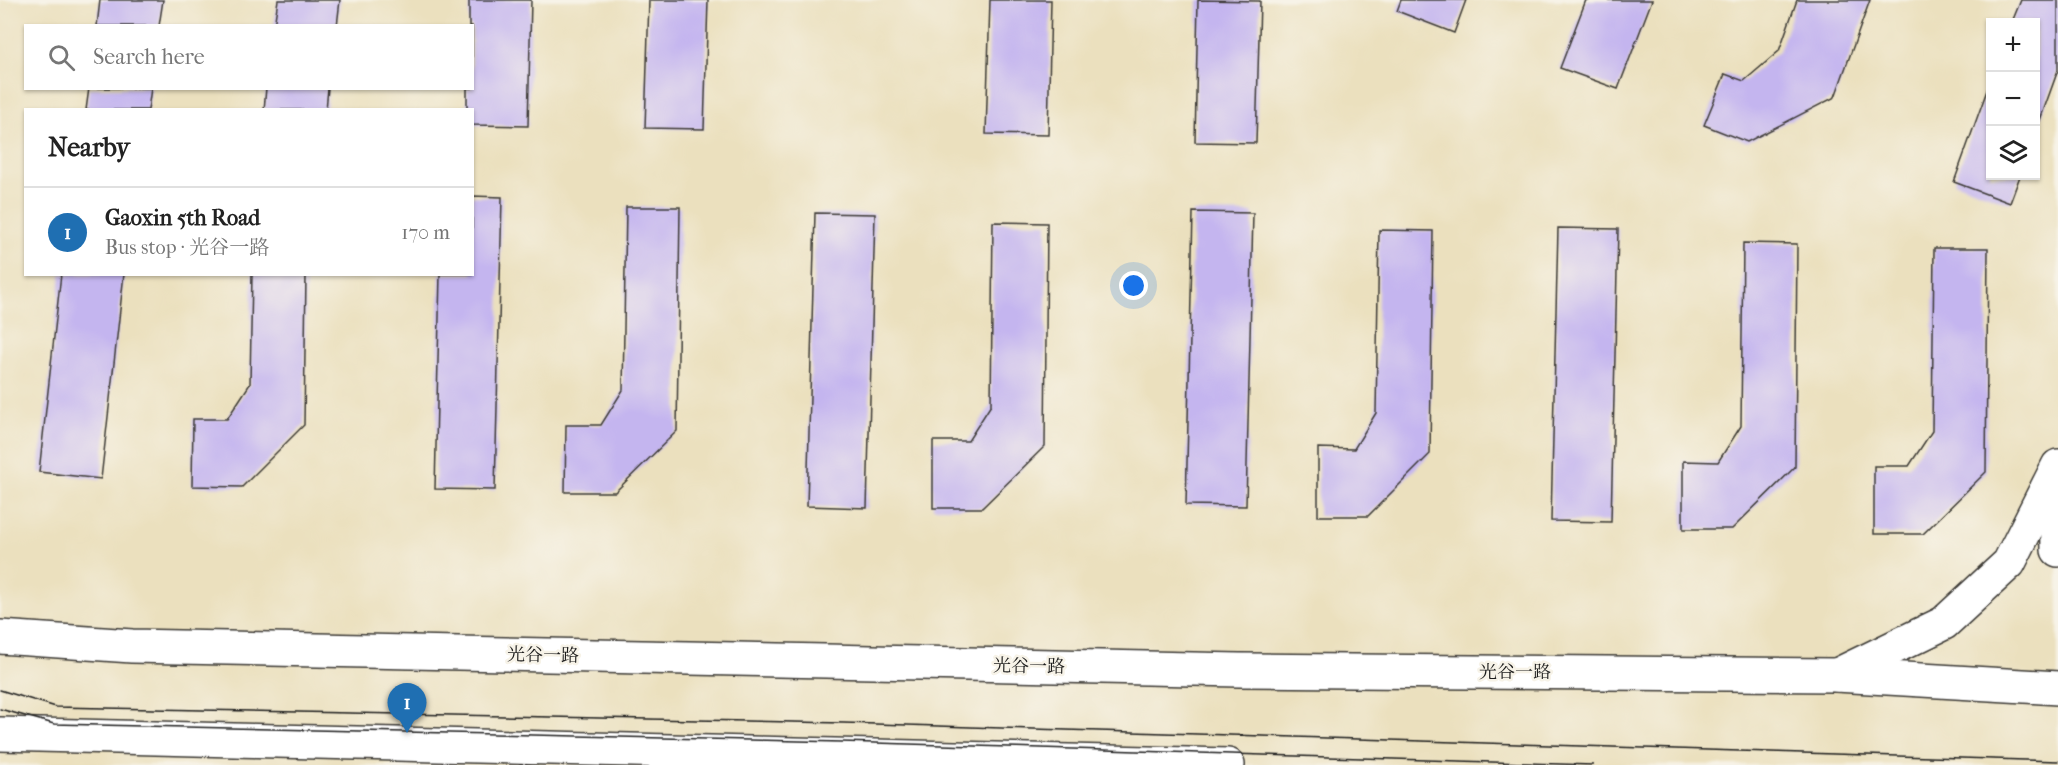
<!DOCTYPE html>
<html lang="en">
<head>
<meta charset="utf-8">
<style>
  :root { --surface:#fff; --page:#f2f2f2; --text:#222; --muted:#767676; --line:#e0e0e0; --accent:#1f6fb2 }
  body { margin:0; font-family:"IM FELL French Canon","Noto Serif SC",serif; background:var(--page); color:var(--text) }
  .controls { position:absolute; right:18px; top:18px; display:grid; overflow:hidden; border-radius:0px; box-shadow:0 2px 4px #0004 }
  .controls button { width:54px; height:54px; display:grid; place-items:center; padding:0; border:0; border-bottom:2px solid var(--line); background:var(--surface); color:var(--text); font:30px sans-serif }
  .you { position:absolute; left:1134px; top:286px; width:21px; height:21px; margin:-15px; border:4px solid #fff; border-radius:50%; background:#1a73e8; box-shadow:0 0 0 9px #1a73e833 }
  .badge { display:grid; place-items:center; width:39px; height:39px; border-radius:50%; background:var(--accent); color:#fff; font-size:20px; font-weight:700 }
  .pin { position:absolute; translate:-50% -50px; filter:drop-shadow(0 2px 3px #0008) }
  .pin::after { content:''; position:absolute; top:32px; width:21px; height:18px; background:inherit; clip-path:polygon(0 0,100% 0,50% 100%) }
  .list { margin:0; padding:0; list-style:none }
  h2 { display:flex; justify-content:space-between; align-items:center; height:78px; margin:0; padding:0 24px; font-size:26px }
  h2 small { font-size:20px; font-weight:400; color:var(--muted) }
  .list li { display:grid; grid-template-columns:39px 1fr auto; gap:18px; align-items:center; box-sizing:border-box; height:90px; padding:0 24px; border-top:2px solid var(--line) }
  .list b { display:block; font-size:22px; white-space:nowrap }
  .list p { margin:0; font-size:20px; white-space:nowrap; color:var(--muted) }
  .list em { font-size:20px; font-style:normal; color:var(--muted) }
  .icon { flex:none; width:33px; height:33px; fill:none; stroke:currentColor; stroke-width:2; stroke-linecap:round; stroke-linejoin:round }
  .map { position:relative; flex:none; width:2058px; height:765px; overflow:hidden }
  .search { position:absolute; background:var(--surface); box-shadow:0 2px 4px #0004; left:24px; top:24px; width:450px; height:66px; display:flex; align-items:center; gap:15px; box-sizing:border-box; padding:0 21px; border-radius:0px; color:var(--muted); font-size:22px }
  .panel { position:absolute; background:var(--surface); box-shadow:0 2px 4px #0004; left:24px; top:108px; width:450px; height:168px; border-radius:0px }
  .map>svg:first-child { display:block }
  .building { fill:#c4b5ef }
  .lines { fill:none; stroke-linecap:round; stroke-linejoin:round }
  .secondary-casing { stroke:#3b3934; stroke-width:36 }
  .secondary { stroke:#fff; stroke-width:33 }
  .tram { stroke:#1c1c1c; stroke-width:1.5 }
  .labels { text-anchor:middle; stroke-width:5; stroke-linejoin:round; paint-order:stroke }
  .street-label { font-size:18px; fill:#1c1c1c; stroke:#f7f3e8 }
</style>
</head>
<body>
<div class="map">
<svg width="2058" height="765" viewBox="0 0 2058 765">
  <rect width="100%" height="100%" fill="#f7f3e8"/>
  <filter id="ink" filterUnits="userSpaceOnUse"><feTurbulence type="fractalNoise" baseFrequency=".0167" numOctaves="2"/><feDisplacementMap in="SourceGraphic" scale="12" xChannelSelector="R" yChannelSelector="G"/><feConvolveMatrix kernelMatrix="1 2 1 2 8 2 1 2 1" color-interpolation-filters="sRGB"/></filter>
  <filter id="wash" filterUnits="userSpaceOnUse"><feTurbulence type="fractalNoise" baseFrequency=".008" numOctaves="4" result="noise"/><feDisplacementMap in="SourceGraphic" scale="24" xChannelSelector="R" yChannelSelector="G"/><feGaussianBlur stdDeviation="1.35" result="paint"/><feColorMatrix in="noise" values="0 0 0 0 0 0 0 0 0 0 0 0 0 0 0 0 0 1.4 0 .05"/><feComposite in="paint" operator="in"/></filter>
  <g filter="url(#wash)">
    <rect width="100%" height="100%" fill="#ebe0be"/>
    <g id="blocks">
      <g class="building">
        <path d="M100,0H163L159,26H97Z"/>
        <path d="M278,0H340L337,26H274Z"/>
        <path d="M469,0H531L528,126L472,125V110H467V88H472V26H469Z"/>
        <path d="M649,0H708L704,129L645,128Z"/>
        <path d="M990,0H1051L1048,135L986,134Z"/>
        <path d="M1198,0L1260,1L1256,143L1195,142Z"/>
        <path d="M1401,0H1466L1454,33L1397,11Z"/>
        <path d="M1586,0H1652L1618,89L1560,68Z"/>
        <path d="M1797,0H1870L1835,97L1747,142L1704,125L1725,74L1744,81L1779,51Z"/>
        <path d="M2021,0H2058V70L2036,131V22H2012Z"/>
        <path d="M1990,82V176H2020L2010,203L1954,182Z"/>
        <path d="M89,88H151L148,110H86Z"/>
        <path d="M266,88H328L326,110H264Z"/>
        <path d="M472,196L502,197L495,490L435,489L440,274H472Z"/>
        <path d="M626,207H680L677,431L615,492H565L566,425H601L623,390Z"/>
        <path d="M1193,212L1253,213L1246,506L1186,505Z"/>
        <path d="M815,213L875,214L867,508L807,506Z"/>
        <path d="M993,222L1047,223L1045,446L982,508H933V441H968L991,405Z"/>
        <path d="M1558,228L1618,229L1611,522L1551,521Z"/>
        <path d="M1379,230L1433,231L1430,454L1368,516H1318V448L1354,449L1376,413Z"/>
        <path d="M1743,243L1797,244L1795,467L1732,529H1683V461L1718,462L1741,426Z"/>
        <path d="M1934,248H1988L1986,472L1923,534H1874V466H1909L1932,431Z"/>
        <path d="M61,274H124L101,479L39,472Z"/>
        <path d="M252,274H306L304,425L242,487L192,486L193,419H227L250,384Z"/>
      </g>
    </g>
  </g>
  <g filter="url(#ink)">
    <use href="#blocks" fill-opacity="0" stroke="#3b3934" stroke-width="1.5"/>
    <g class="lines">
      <defs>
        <g id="secondary">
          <path d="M2057,477L2058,550"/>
          <path d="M0,637L132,646L1239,670L1836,675L2058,688"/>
          <path d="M1837,675L1944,623L2009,563L2058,466"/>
          <path d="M0,734L1228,765"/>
        </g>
      </defs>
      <use href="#secondary" class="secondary-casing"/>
      <use href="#secondary" class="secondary"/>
      <g class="tram">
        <path d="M0,690L56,707L844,723L2058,761"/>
        <path d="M0,709L54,724L842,742L1593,765"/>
      </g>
    </g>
  </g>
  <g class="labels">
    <g class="street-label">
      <text transform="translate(543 655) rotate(1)" y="6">光谷一路</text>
      <text transform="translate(1029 666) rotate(1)" y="6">光谷一路</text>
      <text x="1515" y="678">光谷一路</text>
    </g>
  </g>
</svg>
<div class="controls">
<button>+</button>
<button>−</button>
<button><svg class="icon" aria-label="layers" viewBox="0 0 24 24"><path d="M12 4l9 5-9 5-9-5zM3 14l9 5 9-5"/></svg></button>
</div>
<div class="you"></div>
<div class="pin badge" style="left:407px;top:733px">1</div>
<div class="search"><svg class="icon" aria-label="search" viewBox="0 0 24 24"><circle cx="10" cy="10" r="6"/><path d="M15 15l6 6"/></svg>Search here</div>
<section class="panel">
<h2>Nearby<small></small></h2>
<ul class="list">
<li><span class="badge">1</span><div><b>Gaoxin 5th Road</b><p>Bus stop · 光谷一路</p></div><em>170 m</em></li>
</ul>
</section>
</div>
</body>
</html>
